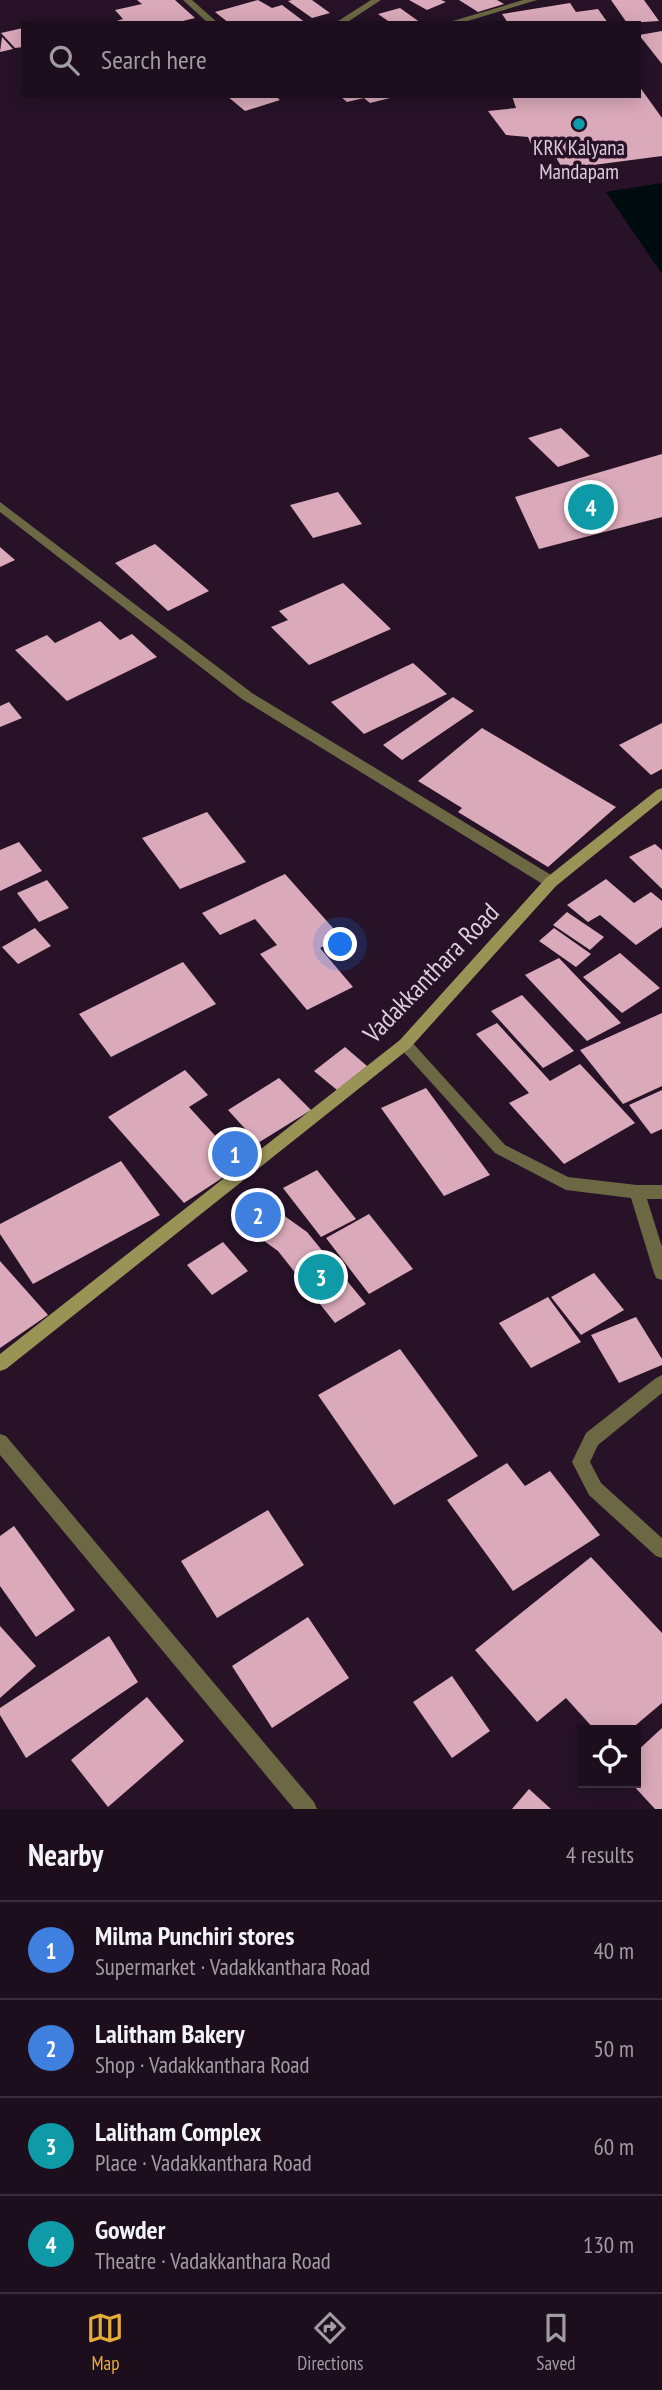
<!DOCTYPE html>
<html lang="en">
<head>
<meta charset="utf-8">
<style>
  :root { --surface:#1d0e1e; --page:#2a1c2b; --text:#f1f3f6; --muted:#a09ca4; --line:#3b2e3c; --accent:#e5ad35 }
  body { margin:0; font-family:"PT Sans Narrow",sans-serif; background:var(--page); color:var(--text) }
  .controls { position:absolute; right:21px; bottom:21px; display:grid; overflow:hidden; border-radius:0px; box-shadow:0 4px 18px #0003 }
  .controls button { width:63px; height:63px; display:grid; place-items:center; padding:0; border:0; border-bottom:2px solid var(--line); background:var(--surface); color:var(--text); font:35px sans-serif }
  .you { position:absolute; left:341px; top:945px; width:24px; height:24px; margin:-18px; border:5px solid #fff; border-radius:50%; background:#1a73e8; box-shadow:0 0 0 10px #1a73e833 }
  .badge { display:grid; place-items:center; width:46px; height:46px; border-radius:50%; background:var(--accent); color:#fff; font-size:23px; font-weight:700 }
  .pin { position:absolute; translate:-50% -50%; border:4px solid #fff; box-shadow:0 2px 7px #0006 }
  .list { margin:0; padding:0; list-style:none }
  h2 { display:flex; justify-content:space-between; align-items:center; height:91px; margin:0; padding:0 28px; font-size:30px }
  h2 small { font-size:23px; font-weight:400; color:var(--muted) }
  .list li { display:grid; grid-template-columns:46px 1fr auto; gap:21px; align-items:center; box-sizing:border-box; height:98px; padding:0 28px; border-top:2px solid var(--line) }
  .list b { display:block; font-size:26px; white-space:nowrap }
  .list p { margin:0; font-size:23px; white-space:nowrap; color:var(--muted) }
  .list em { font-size:23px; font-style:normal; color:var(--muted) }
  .icon { flex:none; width:38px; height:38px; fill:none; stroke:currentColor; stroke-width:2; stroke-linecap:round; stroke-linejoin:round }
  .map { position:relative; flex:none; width:662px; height:1809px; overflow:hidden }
  .search { position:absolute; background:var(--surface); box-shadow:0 4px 18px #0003; left:21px; right:21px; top:21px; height:77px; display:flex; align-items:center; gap:18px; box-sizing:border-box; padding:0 24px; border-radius:0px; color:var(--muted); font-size:26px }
  .sheet { height:483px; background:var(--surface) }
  nav { display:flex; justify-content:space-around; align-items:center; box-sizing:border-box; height:98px; border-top:2px solid var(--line); background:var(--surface); font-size:19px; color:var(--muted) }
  nav a { display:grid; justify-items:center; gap:4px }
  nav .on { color:var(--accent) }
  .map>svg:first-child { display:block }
  .water { fill:#000b0f }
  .building { fill:#dbaaba }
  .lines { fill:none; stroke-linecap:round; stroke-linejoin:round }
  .street { fill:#6b6843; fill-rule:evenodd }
  .secondary { fill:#999356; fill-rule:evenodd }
  .culture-dot { fill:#0f9aa8; stroke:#271228; stroke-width:2.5 }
  .labels { text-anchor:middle; stroke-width:7; stroke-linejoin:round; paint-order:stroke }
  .far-poi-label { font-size:21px; fill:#ddcedc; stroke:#271228 }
  .street-label { font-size:26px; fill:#ddcedc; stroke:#271228 }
</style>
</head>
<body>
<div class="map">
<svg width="662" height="1809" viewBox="0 0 662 1809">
  <rect width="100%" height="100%" fill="#271228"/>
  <path class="water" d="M662,183V274L606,192Z"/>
  <g class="building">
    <path d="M137,0H175L195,18L175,23H110L123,19L115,10L142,4Z"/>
    <path d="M258,0L272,8L282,5L306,23H229L215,12Z"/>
    <path d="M292,0H312L330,13L312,18L288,1Z"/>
    <path d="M409,0H441L446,2L427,10Z"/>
    <path d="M459,0H497L504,4L478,12Z"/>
    <path d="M611,0H644L659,21L627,23Z"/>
    <path d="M570,3L576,12L598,9L608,23H508L502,14Z"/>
    <path d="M400,8L421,23H391L378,14Z"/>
    <path d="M23,28V47L15,48L1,33Z"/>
    <path d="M662,31V64L639,35Z"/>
    <path d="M2,37L13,49L0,52Z"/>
    <path d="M639,86L662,118V156L563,169L547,143L531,144L528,137L506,135L488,111L516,108L512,96H639Z"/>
    <path d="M227,96H275L280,100L245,111Z"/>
    <path d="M340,96H388L390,98L370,103L364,98L347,102Z"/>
    <path d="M561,428L590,456L558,467L528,438Z"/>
    <path d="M662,454V517L539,549L515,497Z"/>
    <path d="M338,492L362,524L313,538L290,505Z"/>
    <path d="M155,544L209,591L168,611L115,563Z"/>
    <path d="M0,547L15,560L0,567Z"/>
    <path d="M343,583L391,629L309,665L271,627L288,620L279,611Z"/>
    <path d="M100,621L120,640L132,634L157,657L67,701L15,650L47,635L55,643Z"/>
    <path d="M413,663L447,694L364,734L331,702Z"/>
    <path d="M453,697L474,711L402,760L383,745Z"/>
    <path d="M9,702L22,718L0,727V706Z"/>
    <path d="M662,723V769L651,775L619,745Z"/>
    <path d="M482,728L616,807L548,867L458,812L462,808L418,781Z"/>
    <path d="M207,812L246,862L180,889L142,838Z"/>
    <path d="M19,842L42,871L0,891V850Z"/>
    <path d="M655,844L662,850V889L629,857Z"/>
    <path d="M285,874L341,937L320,948L353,987L307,1010L260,954L277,945L255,919L220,935L202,913Z"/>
    <path d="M606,879L634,903L651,892L662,901V927L636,945L600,915L588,922L567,905Z"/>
    <path d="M47,880L69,908L39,922L17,893Z"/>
    <path d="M567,912L604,937L590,950L553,925Z"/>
    <path d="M35,928L51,946L18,964L2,947Z"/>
    <path d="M554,928L591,954L576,967L539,941Z"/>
    <path d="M620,953L660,988L622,1013L583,977Z"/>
    <path d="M559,958L621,1023L587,1041L525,975Z"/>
    <path d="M183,962L216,1004L111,1057L79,1014Z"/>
    <path d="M522,995L574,1051L543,1068L491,1011Z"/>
    <path d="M662,1013V1086L623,1104L580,1050Z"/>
    <path d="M497,1023L550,1081L580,1064L635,1123L564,1164L509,1103L529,1093L476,1034Z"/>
    <path d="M345,1047L367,1066L337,1090L314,1071Z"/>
    <path d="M185,1070L208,1095L189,1107L242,1165L184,1203L108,1117Z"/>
    <path d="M279,1078L311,1110L258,1143L228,1110Z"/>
    <path d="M426,1088L490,1175L444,1196L381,1108Z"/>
    <path d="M662,1090V1129L651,1134L629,1105Z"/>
    <path d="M121,1161L160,1215L33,1284L0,1234V1224Z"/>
    <path d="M317,1170L356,1219L321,1237L283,1188Z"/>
    <path d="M258,1197L307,1232L366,1304L335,1323L278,1251L235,1220Z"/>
    <path d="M369,1214L413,1269L369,1294L326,1238Z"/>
    <path d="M223,1242L248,1271L212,1295L187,1265Z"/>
    <path d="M0,1261L48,1315L0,1348Z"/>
    <path d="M594,1273L624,1310L581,1335L551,1297Z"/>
    <path d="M548,1297L581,1342L531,1368L499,1323Z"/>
    <path d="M636,1317L662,1359V1365L619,1383L591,1335Z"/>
    <path d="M400,1349L478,1456L394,1505L318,1395Z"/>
    <path d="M507,1463L525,1486L550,1471L600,1535L513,1591L447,1500Z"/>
    <path d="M268,1510L304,1565L217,1618L181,1561Z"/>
    <path d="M14,1526L75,1610L36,1637L0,1586V1536Z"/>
    <path d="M591,1557L662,1633V1703L630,1730H595L566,1698L537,1722L475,1650Z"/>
    <path d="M308,1617L349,1678L272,1728L232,1666Z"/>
    <path d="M0,1626L36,1666L0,1698Z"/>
    <path d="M109,1636L138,1682L26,1758L0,1715V1708Z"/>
    <path d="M452,1676L490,1731L452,1758L413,1702Z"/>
    <path d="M147,1697L184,1741L108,1807L71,1760Z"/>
    <path d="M662,1728V1809H655L631,1783H636V1752Z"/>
    <path d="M529,1789L551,1809H512Z"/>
  </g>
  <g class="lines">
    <g class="street">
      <path d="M183,0H192L218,23H208Z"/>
      <path d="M371,0H381L346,23H335Z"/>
      <path d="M523,0H537L461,23H446Z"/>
      <path d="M0,502L252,693L556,878L558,882L556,886H546L242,699L0,512Z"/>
      <path d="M405,1038L410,1040L505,1145L568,1177L637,1185H662V1199H647L662,1247V1280L656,1278L654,1273L631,1198L566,1190L495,1153L400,1048L398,1044L400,1040Z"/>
      <path d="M662,1375V1393L598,1445L590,1462L601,1483L662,1538V1558L656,1556L589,1495L572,1462L586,1433L656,1378Z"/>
      <path d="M0,1434L6,1436L314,1802L317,1809H294L0,1455Z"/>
    </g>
    <path class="secondary" d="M662,788V800L556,886L410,1048L6,1369L0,1371V1354L400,1040L546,878L657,790Z"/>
  </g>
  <circle class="culture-dot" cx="579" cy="124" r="7"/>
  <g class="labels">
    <g class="far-poi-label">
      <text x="579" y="155">KRK Kalyana<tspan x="579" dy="24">Mandapam</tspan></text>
    </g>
    <g class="street-label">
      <text transform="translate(431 973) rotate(-46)" y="9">Vadakkanthara Road</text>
    </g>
  </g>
</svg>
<div class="controls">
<button><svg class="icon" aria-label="locate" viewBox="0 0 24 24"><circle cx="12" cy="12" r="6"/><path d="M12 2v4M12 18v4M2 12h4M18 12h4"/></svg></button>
</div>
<div class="you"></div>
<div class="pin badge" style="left:235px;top:1154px;background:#3f7fe0">1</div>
<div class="pin badge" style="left:258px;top:1215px;background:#3f7fe0">2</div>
<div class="pin badge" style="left:321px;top:1277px;background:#0f9aa8">3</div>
<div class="pin badge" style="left:591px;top:507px;background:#0f9aa8">4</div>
<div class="search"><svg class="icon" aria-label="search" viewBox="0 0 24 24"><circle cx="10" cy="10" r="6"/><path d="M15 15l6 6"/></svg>Search here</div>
</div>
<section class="sheet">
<h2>Nearby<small>4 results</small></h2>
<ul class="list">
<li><span class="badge" style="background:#3f7fe0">1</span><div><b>Milma Punchiri stores</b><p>Supermarket · Vadakkanthara Road</p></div><em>40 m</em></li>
<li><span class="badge" style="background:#3f7fe0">2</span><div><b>Lalitham Bakery</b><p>Shop · Vadakkanthara Road</p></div><em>50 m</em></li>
<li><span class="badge" style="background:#0f9aa8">3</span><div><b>Lalitham Complex</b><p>Place · Vadakkanthara Road</p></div><em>60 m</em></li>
<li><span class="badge" style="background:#0f9aa8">4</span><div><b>Gowder</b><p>Theatre · Vadakkanthara Road</p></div><em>130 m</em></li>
</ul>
</section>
<nav>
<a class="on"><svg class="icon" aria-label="map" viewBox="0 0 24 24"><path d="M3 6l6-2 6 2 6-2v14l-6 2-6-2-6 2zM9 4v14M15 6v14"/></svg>Map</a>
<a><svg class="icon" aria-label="directions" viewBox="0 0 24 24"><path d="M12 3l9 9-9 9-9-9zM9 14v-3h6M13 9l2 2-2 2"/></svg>Directions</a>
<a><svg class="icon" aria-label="saved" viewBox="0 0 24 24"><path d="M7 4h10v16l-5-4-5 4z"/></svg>Saved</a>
</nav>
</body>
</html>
